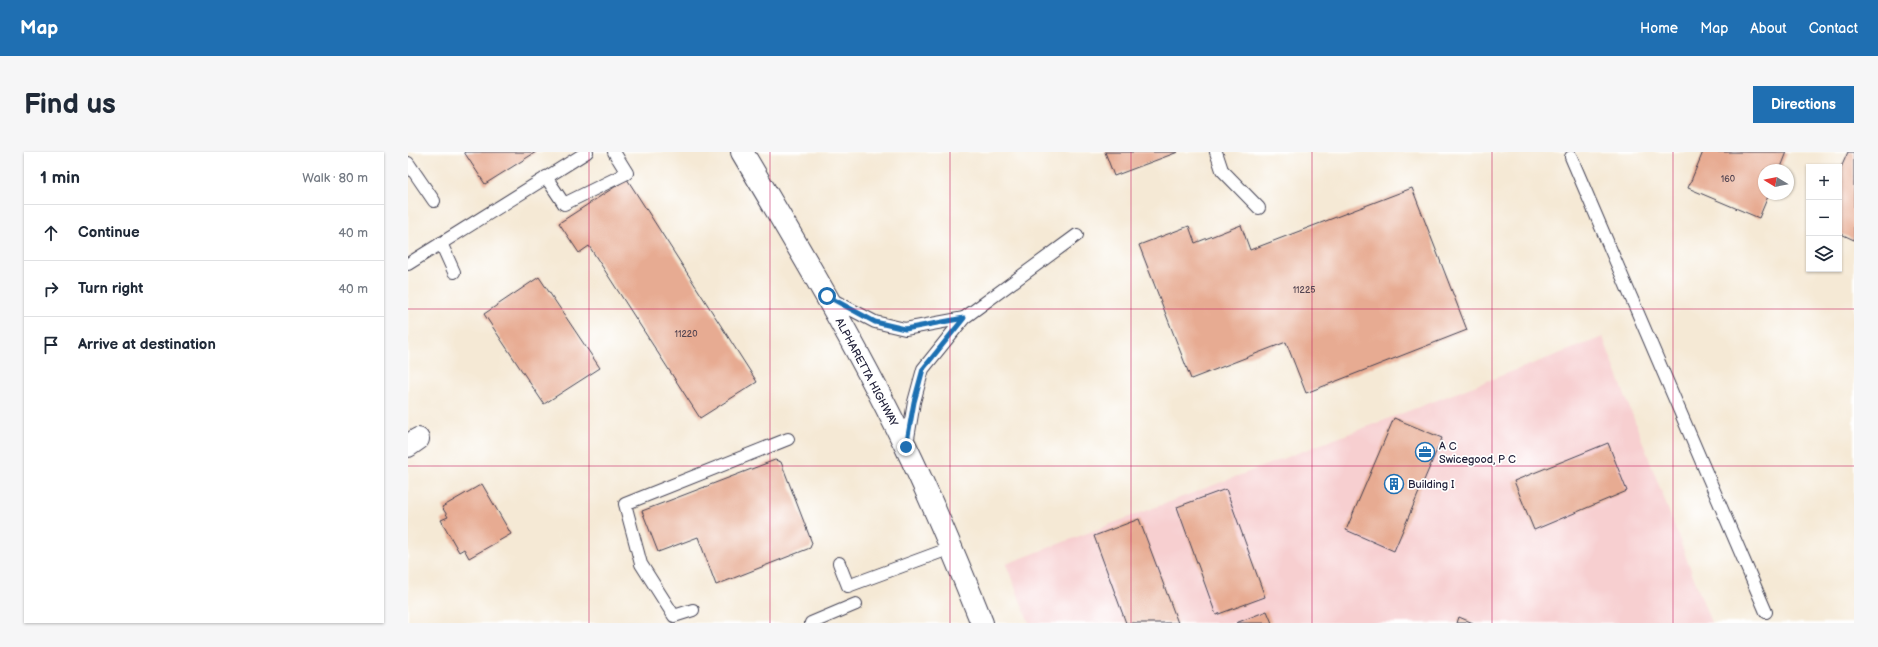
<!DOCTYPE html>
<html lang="en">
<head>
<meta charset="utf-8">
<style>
  :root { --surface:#fff; --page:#f6f6f7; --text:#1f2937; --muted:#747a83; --line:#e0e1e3; --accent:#1f6fb2 }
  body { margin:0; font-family:"Balsamiq Sans",sans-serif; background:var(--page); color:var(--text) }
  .controls { position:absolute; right:12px; top:12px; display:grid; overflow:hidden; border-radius:0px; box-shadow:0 1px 3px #0004 }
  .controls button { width:36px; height:36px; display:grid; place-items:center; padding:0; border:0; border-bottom:1px solid var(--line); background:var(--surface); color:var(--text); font:20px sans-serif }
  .compass { position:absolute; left:1350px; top:12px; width:36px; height:36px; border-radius:50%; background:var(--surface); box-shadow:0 1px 3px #0004; rotate:280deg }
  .stop { position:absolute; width:12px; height:12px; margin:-9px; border:3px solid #1f6fb2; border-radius:50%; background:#fff }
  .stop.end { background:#1f6fb2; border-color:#fff; box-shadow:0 1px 4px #0008 }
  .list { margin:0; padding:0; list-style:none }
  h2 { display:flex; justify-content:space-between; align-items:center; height:52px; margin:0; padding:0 16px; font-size:17px }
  h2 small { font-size:13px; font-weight:400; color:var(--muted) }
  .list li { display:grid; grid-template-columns:26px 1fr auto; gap:12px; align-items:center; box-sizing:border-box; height:56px; padding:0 16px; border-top:1px solid var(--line) }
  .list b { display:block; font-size:15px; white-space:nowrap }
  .list em { font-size:13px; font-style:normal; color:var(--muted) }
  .icon { flex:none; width:22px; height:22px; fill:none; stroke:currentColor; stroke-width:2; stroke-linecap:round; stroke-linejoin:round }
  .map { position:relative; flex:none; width:1446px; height:471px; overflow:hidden; border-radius:0px }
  header { display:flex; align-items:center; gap:24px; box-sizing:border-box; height:56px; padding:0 20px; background:var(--accent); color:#fff }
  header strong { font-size:19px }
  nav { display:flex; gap:22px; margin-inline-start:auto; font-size:14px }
  .intro { display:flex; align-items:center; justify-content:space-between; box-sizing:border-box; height:96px; padding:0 24px }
  h1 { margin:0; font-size:28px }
  .button { padding:10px 18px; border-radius:0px; background:var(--accent); color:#fff; font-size:14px; font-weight:700 }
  main { display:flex; gap:24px; padding:0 24px }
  aside { flex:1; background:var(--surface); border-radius:0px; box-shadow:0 1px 3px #0004 }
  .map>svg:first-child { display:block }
  .built { fill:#f7cfd0 }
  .building { fill:#e7ab92 }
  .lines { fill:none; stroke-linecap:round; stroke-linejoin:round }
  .service-casing { stroke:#424052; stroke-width:14 }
  .minor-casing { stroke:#424052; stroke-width:24 }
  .trunk-casing { stroke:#424052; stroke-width:24 }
  .service { stroke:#fff; stroke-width:12 }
  .minor { stroke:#fff; stroke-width:22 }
  .trunk { stroke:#fff; stroke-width:22 }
  .route { stroke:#1f6fb2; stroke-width:5 }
  .grid { fill:none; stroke:#c2185b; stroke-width:1; stroke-opacity:0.55 }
  .labels { text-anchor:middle; stroke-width:3.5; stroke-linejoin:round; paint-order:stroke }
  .number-label { font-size:9px; fill:#534451 }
  .street-label { font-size:11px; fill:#22223b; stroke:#fff }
  .poi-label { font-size:11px; fill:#22223b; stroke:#fff; text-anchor:start }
</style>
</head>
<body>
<header>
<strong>Map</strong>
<nav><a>Home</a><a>Map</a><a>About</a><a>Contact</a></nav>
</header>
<div class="intro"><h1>Find us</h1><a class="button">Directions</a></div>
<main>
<aside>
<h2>1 min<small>Walk · 80 m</small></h2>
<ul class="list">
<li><svg class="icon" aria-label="ahead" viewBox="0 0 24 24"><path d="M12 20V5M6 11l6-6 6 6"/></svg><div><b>Continue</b></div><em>40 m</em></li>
<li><svg class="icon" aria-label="right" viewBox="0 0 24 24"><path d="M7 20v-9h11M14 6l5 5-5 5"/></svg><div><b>Turn right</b></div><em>40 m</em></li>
<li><svg class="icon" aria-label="arrive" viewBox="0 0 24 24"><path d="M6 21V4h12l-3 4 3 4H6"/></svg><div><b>Arrive at destination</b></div></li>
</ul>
</aside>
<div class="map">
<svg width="1446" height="471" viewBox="0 0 1446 471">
  <rect width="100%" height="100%" fill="#fff"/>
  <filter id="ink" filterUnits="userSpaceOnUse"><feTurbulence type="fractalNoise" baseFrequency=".025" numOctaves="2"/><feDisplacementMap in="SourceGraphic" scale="8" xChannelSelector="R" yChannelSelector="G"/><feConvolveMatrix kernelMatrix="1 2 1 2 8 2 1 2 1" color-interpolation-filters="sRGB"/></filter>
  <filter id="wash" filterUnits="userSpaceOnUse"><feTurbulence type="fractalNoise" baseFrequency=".012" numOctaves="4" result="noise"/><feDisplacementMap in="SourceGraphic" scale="16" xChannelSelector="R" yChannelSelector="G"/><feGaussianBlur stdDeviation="0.9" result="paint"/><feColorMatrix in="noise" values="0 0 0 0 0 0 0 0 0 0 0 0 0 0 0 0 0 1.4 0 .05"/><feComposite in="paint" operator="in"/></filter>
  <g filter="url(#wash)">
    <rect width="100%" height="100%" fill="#f5e9d5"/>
    <path class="built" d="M1195,185L1303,471H621L598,412Z"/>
    <g id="blocks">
      <g class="building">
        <path d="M56,0H128L77,32Z"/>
        <path d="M697,0H770L706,24Z"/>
        <path d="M1295,0H1379L1372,18H1356V42H1361L1351,66L1280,36Z"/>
        <path d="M1440,0H1446V88L1431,81V20Z"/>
        <path d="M219,27L349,230L292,266L181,94L171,101L151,71Z"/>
        <path d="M1004,36L1059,178L898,241L878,190L783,227L731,93L781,74L787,91L833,73L842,98Z"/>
        <path d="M131,125L192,216L136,252L76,162Z"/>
        <path d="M986,266L1034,286L986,399L938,378Z"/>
        <path d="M1200,291L1219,339L1126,378L1106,329Z"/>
        <path d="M367,308L373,310L404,391L402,396L308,433L290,385L250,400L234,359Z"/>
        <path d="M74,332L103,382L61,406L56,397L51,400L33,368L40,365L34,355Z"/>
        <path d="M818,337L857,445L808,463L769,355Z"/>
        <path d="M731,367L770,471H718L686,384Z"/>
        <path d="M859,459L864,471H828Z"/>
        <path d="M1051,465L1065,471H1049Z"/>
      </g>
    </g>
  </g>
  <g filter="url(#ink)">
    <use href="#blocks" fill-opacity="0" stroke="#424052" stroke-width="1"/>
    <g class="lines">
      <defs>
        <g id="service">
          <path d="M808,0L814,18L851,56"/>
          <path d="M1163,5L1358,460"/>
          <path d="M0,11L26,49"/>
          <path d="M138,25L156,52L219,21L206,0"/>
          <path d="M33,91L46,120"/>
          <path d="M0,112L179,0"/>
          <path d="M423,147L467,170L497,177L556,166"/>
          <path d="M499,292L506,250L515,217L556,166L669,83"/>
          <path d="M431,411L440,434L543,396"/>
          <path d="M285,458L266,464L233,412L217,352L380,287"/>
          <path d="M403,471L448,452"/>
        </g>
        <path id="minor" d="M0,294L10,287"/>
        <path id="trunk" d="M334,0C391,96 448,192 497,293C525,351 550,411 574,471"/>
      </defs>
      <use href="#service" class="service-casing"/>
      <use href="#minor" class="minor-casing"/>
      <use href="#trunk" class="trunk-casing"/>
      <use href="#service" class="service"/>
      <use href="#minor" class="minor"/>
      <use href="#trunk" class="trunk"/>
    </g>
  </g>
  <g class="lines" filter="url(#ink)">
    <path class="route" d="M419,144L467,170L497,177L556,166L515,217L506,250L498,295"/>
  </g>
  <path class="grid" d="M181,0V471M362,0V471M542,0V471M723,0V471M904,0V471M1084,0V471M1265,0V471M0,157H1446M0,314H1446"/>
  <defs>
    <symbol id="office-ring" viewBox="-11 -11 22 22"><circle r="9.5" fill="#fff" stroke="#1f6fb2" stroke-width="1.5"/><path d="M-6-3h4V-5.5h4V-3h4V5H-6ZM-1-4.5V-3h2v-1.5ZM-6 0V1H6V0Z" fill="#1f6fb2"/></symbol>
    <symbol id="building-ring" viewBox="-11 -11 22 22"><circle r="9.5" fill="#fff" stroke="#1f6fb2" stroke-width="1.5"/><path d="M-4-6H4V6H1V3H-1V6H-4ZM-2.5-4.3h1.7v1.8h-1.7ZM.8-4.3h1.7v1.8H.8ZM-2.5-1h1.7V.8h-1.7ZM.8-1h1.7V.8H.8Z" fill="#1f6fb2"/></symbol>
  </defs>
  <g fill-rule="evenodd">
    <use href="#office-ring" x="1006" y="289" width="22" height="22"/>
    <use href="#building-ring" x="975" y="321" width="22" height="22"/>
  </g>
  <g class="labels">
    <g class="number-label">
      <text x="1320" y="30">160</text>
      <text x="896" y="141">11225</text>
      <text x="278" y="185">11220</text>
    </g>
    <g class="street-label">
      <text transform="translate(459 220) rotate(62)" y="4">ALPHARETTA HIGHWAY</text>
    </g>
    <g class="poi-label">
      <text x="1031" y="298">A C<tspan x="1031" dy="13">Swicegood, P C</tspan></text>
      <text x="1000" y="336">Building I</text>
    </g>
  </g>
</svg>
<div class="controls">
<button>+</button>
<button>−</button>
<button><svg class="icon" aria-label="layers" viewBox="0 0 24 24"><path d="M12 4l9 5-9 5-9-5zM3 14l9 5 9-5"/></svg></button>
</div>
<svg class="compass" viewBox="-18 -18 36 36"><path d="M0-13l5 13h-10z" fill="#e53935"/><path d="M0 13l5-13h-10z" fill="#747a83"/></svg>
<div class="stop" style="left:419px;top:144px"></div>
<div class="stop end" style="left:498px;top:295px"></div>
</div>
</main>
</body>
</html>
